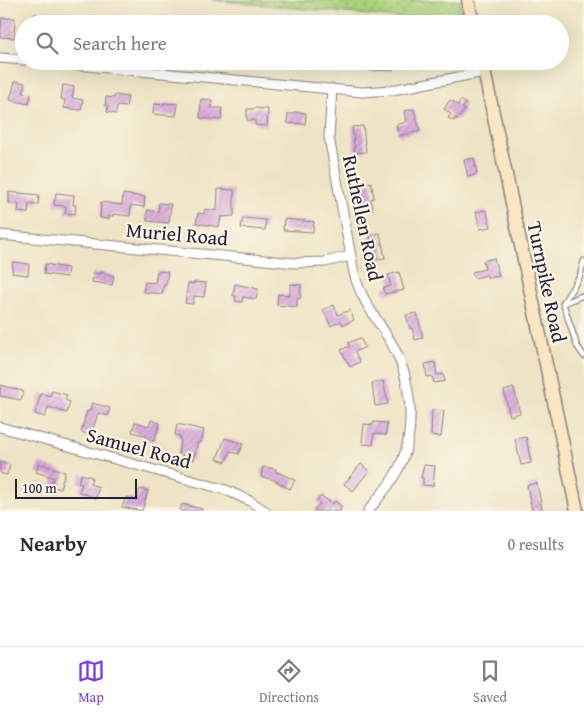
<!DOCTYPE html>
<html lang="en">
<head>
<meta charset="utf-8">
<style>
  :root { --surface:#fff; --page:#f2f2f3; --text:#2b2b33; --muted:#7c7c81; --line:#e1e1e2; --accent:#7c3aed }
  body { margin:0; font-family:"Gentium Book Plus",serif; background:var(--page); color:var(--text) }
  .scale { position:absolute; left:15px; bottom:12px; width:122px; box-sizing:border-box; padding-left:5px; border:2px solid #22223b; border-top:0; font-size:14px; line-height:18px; white-space:nowrap; color:#22223b; -webkit-text-stroke:4px #fcf5e5; paint-order:stroke }
  .list { margin:0; padding:0; list-style:none }
  h2 { display:flex; justify-content:space-between; align-items:center; height:65px; margin:0; padding:0 20px; font-size:21px }
  h2 small { font-size:16px; font-weight:400; color:var(--muted) }
  .icon { flex:none; width:28px; height:28px; fill:none; stroke:currentColor; stroke-width:2; stroke-linecap:round; stroke-linejoin:round }
  .map { position:relative; flex:none; width:584px; height:511px; overflow:hidden }
  .search { position:absolute; background:var(--surface); box-shadow:0 5px 20px #0002; left:15px; right:15px; top:15px; height:55px; display:flex; align-items:center; gap:12px; box-sizing:border-box; padding:0 18px; border-radius:28px; color:var(--muted); font-size:19px }
  .sheet { height:135px; background:var(--surface) }
  nav { display:flex; justify-content:space-around; align-items:center; box-sizing:border-box; height:70px; border-top:1px solid var(--line); background:var(--surface); font-size:14px; color:var(--muted) }
  nav a { display:grid; justify-items:center; gap:2px }
  nav .on { color:var(--accent) }
  .map>svg:first-child { display:block }
  .grass { fill:url(#grass-dots); stroke:#667a5c }
  .building { fill:url(#building-hatch) }
  .lines { fill:none; stroke-linecap:round; stroke-linejoin:round }
  .lane-casing { stroke:#888380; stroke-width:7 }
  .street-casing { stroke:#888380; stroke-width:11 }
  .secondary-casing { stroke:#888380; stroke-width:15 }
  .lane { stroke:#fff; stroke-width:4.5 }
  .street { stroke:#fff; stroke-width:9 }
  .secondary { stroke:#fbe6c4; stroke-width:12 }
  .labels { text-anchor:middle; stroke-width:4.5; stroke-linejoin:round; paint-order:stroke }
  .street-label { font-size:20px; fill:#22223b; stroke:#fcf5e5 }
</style>
</head>
<body>
<div class="map">
<svg width="584" height="511" viewBox="0 0 584 511">
  <defs>
    <pattern id="grass-dots" width="8" height="8" patternUnits="userSpaceOnUse" patternTransform="scale(1.25)"><rect width="8" height="8" fill="#abd27c"/><path d="M2 2h.1M6 6h.1" fill="none" stroke="#93b46c" stroke-width="1.8" stroke-linecap="round"/></pattern>
    <pattern id="building-hatch" width="6" height="6" patternUnits="userSpaceOnUse" patternTransform="scale(1.25)"><rect width="6" height="6" fill="#dcabde"/><path d="M-1 1l2-2M0 6l6-6M5 7l2-2" fill="none" stroke="#bc93bf"/></pattern>
  </defs>
  <rect width="100%" height="100%" fill="#fcf5e5"/>
  <filter id="ink" filterUnits="userSpaceOnUse"><feTurbulence type="fractalNoise" baseFrequency=".02" numOctaves="2"/><feDisplacementMap in="SourceGraphic" scale="10" xChannelSelector="R" yChannelSelector="G"/><feConvolveMatrix kernelMatrix="1 2 1 2 8 2 1 2 1" color-interpolation-filters="sRGB"/></filter>
  <filter id="wash" filterUnits="userSpaceOnUse"><feTurbulence type="fractalNoise" baseFrequency=".0096" numOctaves="4" result="noise"/><feDisplacementMap in="SourceGraphic" scale="20" xChannelSelector="R" yChannelSelector="G"/><feGaussianBlur stdDeviation="1.12" result="paint"/><feColorMatrix in="noise" values="0 0 0 0 0 0 0 0 0 0 0 0 0 0 0 0 0 1.4 0 .05"/><feComposite in="paint" operator="in"/></filter>
  <g filter="url(#wash)">
    <rect width="100%" height="100%" fill="#eee4c5"/>
    <path class="grass" d="M212,0H460L465,24H461Z"/>
    <g id="blocks">
      <g class="building">
        <path d="M34,14L53,16L52,24H33Z"/>
        <path d="M161,16L166,19H172L171,22L174,24H145V17L161,18Z"/>
        <path d="M2,18H15L14,38L0,37Z"/>
        <path d="M328,61H337L336,68H328Z"/>
        <path d="M369,61H393V70L369,71Z"/>
        <path d="M15,81L25,83L23,93L31,94L29,104L10,100Z"/>
        <path d="M63,85L74,87L72,98L83,100L81,110L64,108L65,100L61,99Z"/>
        <path d="M115,95L128,97L126,107L117,106L116,114L107,112L108,106H105L106,97L114,98Z"/>
        <path d="M201,99L212,100L211,108H222L221,120L200,118Z"/>
        <path d="M450,100L458,105L461,100L466,104L462,108L465,110L458,119L456,118L454,121L448,118L451,114L444,109Z"/>
        <path d="M164,103L178,104L176,116L153,114L154,104L164,105Z"/>
        <path d="M254,108L268,109L267,126L255,125V120H247V109H254Z"/>
        <path d="M414,109L420,131L399,136L396,125L406,122L404,111Z"/>
        <path d="M294,112L306,113L305,124L287,123L288,114H294Z"/>
        <path d="M363,126L366,152L355,153L352,127Z"/>
        <path d="M474,158L477,174L468,177L464,160Z"/>
        <path d="M371,182L374,198L371,199L373,209L362,211L358,184Z"/>
        <path d="M218,189L234,190V216L221,217L219,227L196,223L198,213L204,214L205,209L217,211Z"/>
        <path d="M9,192L39,195L38,205L29,204L28,213L18,212L19,204L9,203Z"/>
        <path d="M56,193L74,195L73,205H76L75,214L65,213L66,206L54,205Z"/>
        <path d="M123,194L145,197L144,207L131,205L130,216L113,214V216H109V219L100,218L101,202L122,205Z"/>
        <path d="M159,203L171,204L169,223L147,221V210L158,212Z"/>
        <path d="M486,210L491,227L480,229L476,212Z"/>
        <path d="M243,218L266,220L265,230L241,228Z"/>
        <path d="M284,219L314,222L313,232L283,230Z"/>
        <path d="M380,233L385,258L373,260L370,235Z"/>
        <path d="M494,258L499,276L488,278L487,275L474,278L472,272L485,269L483,261Z"/>
        <path d="M13,262L29,264L28,275L12,273Z"/>
        <path d="M45,264L68,268L67,277L44,274Z"/>
        <path d="M157,271L168,272L166,285H164L162,294L143,292L145,282L155,283Z"/>
        <path d="M100,272L114,276L112,285L92,282L93,273L100,274Z"/>
        <path d="M399,272L404,290L385,294L383,288L391,286L388,275Z"/>
        <path d="M194,282L206,283L204,297L194,296L193,304L185,303L188,283L194,284Z"/>
        <path d="M235,284L258,289L256,299L243,297L242,302L235,301L236,296H233Z"/>
        <path d="M290,284L301,285L300,299L297,298V307L277,305L278,294L290,295Z"/>
        <path d="M334,305L338,315L350,310L354,320L343,325L341,321L331,326L323,310Z"/>
        <path d="M417,313L423,338L415,340L412,328L410,329L406,315Z"/>
        <path d="M360,338L365,347L355,352L360,362L350,367L341,350L350,346L348,343Z"/>
        <path d="M435,362L437,375L443,374L445,381L434,383L432,376L427,377L425,364Z"/>
        <path d="M383,381L388,404L375,406L372,383Z"/>
        <path d="M0,385L23,391L21,400L0,396Z"/>
        <path d="M514,388L520,413L510,416L504,391Z"/>
        <path d="M52,391L67,395L65,400L70,402L67,413L48,407L45,417L35,414L41,393L50,396Z"/>
        <path d="M92,403L110,408L108,416L98,413L91,435L81,432L87,411H90Z"/>
        <path d="M432,410L444,411L441,437L431,435Z"/>
        <path d="M151,420L160,423L154,441L146,438L147,436L132,432L135,422L149,426Z"/>
        <path d="M374,422L387,423L386,435L374,433L373,445L362,444L364,424L373,425Z"/>
        <path d="M177,424L204,430L201,443L198,442L193,460L182,457L183,455L178,453L181,440L179,439L180,436L175,435Z"/>
        <path d="M526,437L531,463L521,465L515,439Z"/>
        <path d="M225,438L243,444L239,454L230,451L226,462L217,459Z"/>
        <path d="M0,462L10,465L7,475L0,473Z"/>
        <path d="M39,463L65,472L60,489L51,486L54,478L36,472Z"/>
        <path d="M361,464L369,471L353,491L344,484Z"/>
        <path d="M424,465L435,466L433,486L423,485V478H421Z"/>
        <path d="M263,467L276,469L275,471L295,480L290,489L272,479L261,477Z"/>
        <path d="M81,474L92,477L90,484L99,487L96,498L79,492L82,484L78,483Z"/>
        <path d="M537,483L542,509L532,511L527,485Z"/>
        <path d="M140,489L148,491L142,511L122,507L126,497L137,500Z"/>
        <path d="M321,496L333,504L335,501L342,507L340,510L341,511H314L320,504L317,501Z"/>
        <path d="M182,504L202,509L201,511H180Z"/>
      </g>
    </g>
  </g>
  <g filter="url(#ink)">
    <use href="#blocks" fill-opacity="0" stroke="#888380" stroke-width="1"/>
    <g class="lines">
      <defs>
        <g id="lane">
          <path d="M584,261L580,276L563,303L577,346L584,356"/>
          <path d="M564,303L584,295"/>
        </g>
        <g id="street">
          <path d="M0,58L24,60"/>
          <path d="M34,61L362,92L392,90L484,72"/>
          <path d="M332,89L329,137L354,273C361,301 379,321 393,346C411,378 416,427 402,461C394,480 381,495 368,511"/>
          <path d="M0,235L296,263L325,262L350,256"/>
          <path d="M0,427L226,490L250,501L265,511"/>
        </g>
        <g id="secondary">
          <path d="M468,0L473,24"/>
          <path d="M482,61L577,511"/>
        </g>
      </defs>
      <use href="#lane" class="lane-casing"/>
      <use href="#street" class="street-casing"/>
      <use href="#secondary" class="secondary-casing"/>
      <use href="#lane" class="lane"/>
      <use href="#street" class="street"/>
      <use href="#secondary" class="secondary"/>
    </g>
  </g>
  <g class="labels">
    <g class="street-label">
      <text transform="translate(363 218) rotate(78)" y="7">Ruthellen Road</text>
      <text transform="translate(177 234) rotate(5)" y="7">Muriel Road</text>
      <text transform="translate(547 282) rotate(78)" y="7">Turnpike Road</text>
      <text transform="translate(139 448) rotate(15)" y="7">Samuel Road</text>
    </g>
  </g>
</svg>
<div class="scale">100 m</div>
<div class="search"><svg class="icon" aria-label="search" viewBox="0 0 24 24"><circle cx="10" cy="10" r="6"/><path d="M15 15l6 6"/></svg>Search here</div>
</div>
<section class="sheet">
<h2>Nearby<small>0 results</small></h2>
<ul class="list">
</ul>
</section>
<nav>
<a class="on"><svg class="icon" aria-label="map" viewBox="0 0 24 24"><path d="M3 6l6-2 6 2 6-2v14l-6 2-6-2-6 2zM9 4v14M15 6v14"/></svg>Map</a>
<a><svg class="icon" aria-label="directions" viewBox="0 0 24 24"><path d="M12 3l9 9-9 9-9-9zM9 14v-3h6M13 9l2 2-2 2"/></svg>Directions</a>
<a><svg class="icon" aria-label="saved" viewBox="0 0 24 24"><path d="M7 4h10v16l-5-4-5 4z"/></svg>Saved</a>
</nav>
</body>
</html>
